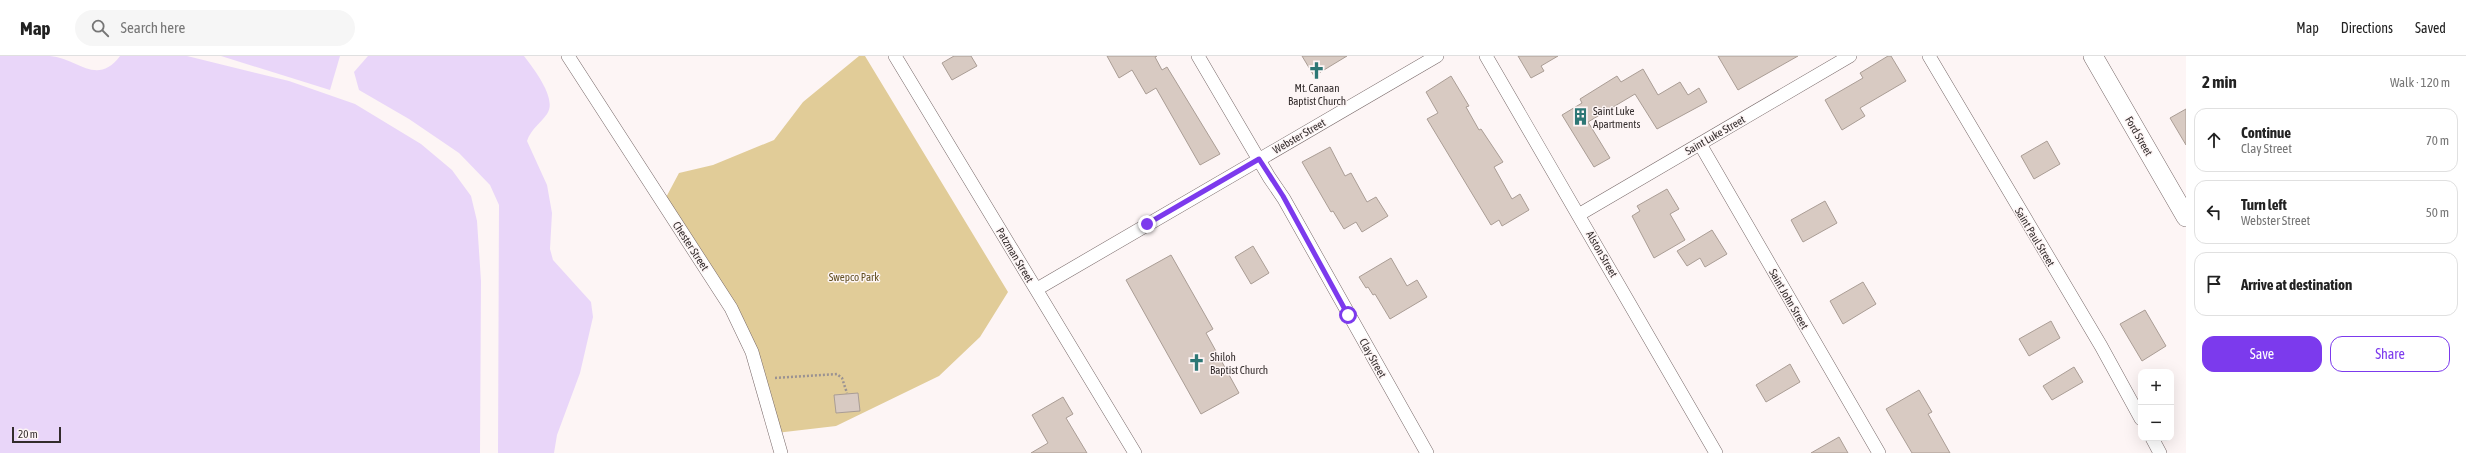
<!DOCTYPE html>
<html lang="en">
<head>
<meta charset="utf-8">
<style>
  :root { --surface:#fff; --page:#f6f6f6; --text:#222; --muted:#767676; --line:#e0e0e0; --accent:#7c3aed }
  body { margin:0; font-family:"Asap Condensed",sans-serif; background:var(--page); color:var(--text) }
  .controls { position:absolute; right:12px; bottom:12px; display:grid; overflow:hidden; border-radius:8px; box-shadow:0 4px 16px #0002 }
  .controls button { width:36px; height:36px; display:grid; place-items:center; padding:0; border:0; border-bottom:1px solid var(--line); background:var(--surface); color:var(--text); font:20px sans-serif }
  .scale { position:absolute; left:12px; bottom:10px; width:49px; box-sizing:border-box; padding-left:4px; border:2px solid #332c2c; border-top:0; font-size:11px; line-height:14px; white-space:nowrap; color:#332c2c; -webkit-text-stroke:3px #fdf5f5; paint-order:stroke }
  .stop { position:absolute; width:12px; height:12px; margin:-9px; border:3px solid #7c3aed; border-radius:50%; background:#fff }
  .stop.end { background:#7c3aed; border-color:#fff; box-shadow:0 1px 4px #0008 }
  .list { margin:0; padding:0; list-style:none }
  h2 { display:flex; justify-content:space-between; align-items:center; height:52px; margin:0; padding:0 16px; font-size:17px }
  h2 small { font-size:13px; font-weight:400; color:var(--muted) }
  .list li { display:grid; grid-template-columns:26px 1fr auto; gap:12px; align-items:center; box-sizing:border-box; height:64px; margin:0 8px 8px; padding:0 8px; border:1px solid var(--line); border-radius:12px }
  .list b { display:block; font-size:15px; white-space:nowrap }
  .list p { margin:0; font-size:13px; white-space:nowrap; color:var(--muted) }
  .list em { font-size:13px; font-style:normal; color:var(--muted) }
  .actions { display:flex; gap:8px; padding:12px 16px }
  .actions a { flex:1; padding:9px 0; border:1px solid var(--accent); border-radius:12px; text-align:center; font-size:14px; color:var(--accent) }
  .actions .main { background:var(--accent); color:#fff }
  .icon { flex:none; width:22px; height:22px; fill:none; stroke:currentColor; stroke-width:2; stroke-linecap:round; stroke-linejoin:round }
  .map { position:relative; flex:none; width:2186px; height:397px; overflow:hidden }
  header { display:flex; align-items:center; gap:24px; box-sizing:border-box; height:56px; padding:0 20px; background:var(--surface); border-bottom:1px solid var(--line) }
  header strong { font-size:19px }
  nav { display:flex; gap:22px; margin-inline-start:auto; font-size:14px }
  .search { width:280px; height:36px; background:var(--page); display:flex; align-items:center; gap:10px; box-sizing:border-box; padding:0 14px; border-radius:22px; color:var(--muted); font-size:15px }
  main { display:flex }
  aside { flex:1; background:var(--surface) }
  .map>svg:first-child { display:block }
  .green { fill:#e1cc98 }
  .water { fill:#e9d6f9 }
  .building { fill:#d8cac2; stroke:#aa9d95 }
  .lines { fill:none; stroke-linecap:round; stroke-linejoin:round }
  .minor-casing { stroke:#786969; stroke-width:14 }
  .secondary-casing { stroke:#786969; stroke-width:20 }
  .path { stroke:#9a9292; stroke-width:2.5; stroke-dasharray:2 2; stroke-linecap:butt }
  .minor { stroke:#fff; stroke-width:13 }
  .secondary { stroke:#fff; stroke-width:19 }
  .route { stroke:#7c3aed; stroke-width:5 }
  .labels { text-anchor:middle; stroke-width:3; stroke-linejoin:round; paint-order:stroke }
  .poi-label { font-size:11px; fill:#332c2c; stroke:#fdf5f5; text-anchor:start }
  .street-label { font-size:11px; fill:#332c2c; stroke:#fdf5f5 }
  .park-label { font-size:11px; fill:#614f21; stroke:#fdf5f5 }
</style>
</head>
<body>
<header>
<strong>Map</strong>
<div class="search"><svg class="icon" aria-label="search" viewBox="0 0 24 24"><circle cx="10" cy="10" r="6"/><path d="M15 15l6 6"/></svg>Search here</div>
<nav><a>Map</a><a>Directions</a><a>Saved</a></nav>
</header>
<main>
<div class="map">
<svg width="2186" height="397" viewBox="0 0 2186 397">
  <rect width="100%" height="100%" fill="#fdf5f5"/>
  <path class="green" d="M859,0H865L1008,236L980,281L939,320L836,370L776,377L752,296L663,147L679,117L713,109L774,84L803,46Z"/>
  <g class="water">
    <path d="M0,0C17,0 34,0 50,0C77,2 97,31 120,0H187L289,25L355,48L421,88L452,114L471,140L477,165L481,225L480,397H0Z"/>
    <path d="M221,0H340L330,34Z"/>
    <path d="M368,0H524C533,12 558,43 547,58C540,68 531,73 527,85L547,129L552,157L550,193L553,204L591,246L593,261L580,317L557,379L554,397H498L499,149L490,129L459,97L409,63L359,34L354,16Z"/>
  </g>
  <g class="building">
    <path d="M954,0H971L977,10L952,24L942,7Z"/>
    <path d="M1107,0H1157L1155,1L1162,14L1167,11L1220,98L1200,109L1156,32L1146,38L1132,14L1119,22Z"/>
    <path d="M1302,0H1347L1314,20Z"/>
    <path d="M1518,0H1558L1541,10L1544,15L1531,22Z"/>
    <path d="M1718,0H1798L1738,34Z"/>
    <path d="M1888,0H1891L1906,25L1860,52L1865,60L1842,74L1825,44L1863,22L1860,17Z"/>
    <path d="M1643,13L1658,39L1680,26L1688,39L1699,32L1707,46L1657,73L1635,38L1588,66L1610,102L1594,111L1562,59L1582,47L1580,43L1617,20L1621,26Z"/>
    <path d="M1451,20L1469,50L1466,51L1479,74L1481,73L1503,106L1494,111L1512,143L1520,138L1529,154L1502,170L1499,164L1491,169L1427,63L1438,57L1426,36Z"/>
    <path d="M2186,53V89L2170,62Z"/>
    <path d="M2047,85L2060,108L2034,123L2021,100Z"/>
    <path d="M1330,91L1345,120L1351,117L1367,146L1376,141L1388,160L1362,176L1356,166L1344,173L1333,155L1331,156L1302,106Z"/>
    <path d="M1667,133L1679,153L1670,158L1685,184L1654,202L1632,160L1640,155L1637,150Z"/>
    <path d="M1825,145L1837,167L1803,186L1791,164Z"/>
    <path d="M1712,174L1727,198L1705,211L1700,202L1687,210L1677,195Z"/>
    <path d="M1253,190L1269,217L1251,228L1235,201Z"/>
    <path d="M1171,199L1213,273L1206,277L1239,337L1201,358L1126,224Z"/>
    <path d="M1391,202L1407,230L1417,224L1427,241L1390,263L1375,238L1373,239L1368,231L1366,232L1359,221Z"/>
    <path d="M1863,226L1876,248L1843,268L1830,245Z"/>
    <path d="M2145,254L2166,290L2142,305L2120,268Z"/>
    <path d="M2051,265L2060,282L2029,300L2019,283Z"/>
    <path d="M1790,308L1800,326L1766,346L1756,329Z"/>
    <path d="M2074,311L2083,326L2052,344L2043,330Z"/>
    <path d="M1919,334L1932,356L1928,358L1950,397H1912L1886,353Z"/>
    <path d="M858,337L860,355L836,357L834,339Z"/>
    <path d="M1063,341L1073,358L1066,362L1087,397H1031L1048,387L1032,359Z"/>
    <path d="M1839,381L1848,397H1811Z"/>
  </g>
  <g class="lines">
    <defs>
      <g id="minor">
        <path d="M568,0L731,252L752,296L781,397"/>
        <path d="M895,0L1135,397"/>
        <path d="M1198,0L1269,121L1284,143L1427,397"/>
        <path d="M1486,0L1716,397"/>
        <path d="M1929,0L2101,290L2141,363"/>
        <path d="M1700,88L1879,397"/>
        <path d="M1580,158L1850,0"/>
        <path d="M1037,233L1437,0"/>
        <path d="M2152,382L2160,397"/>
      </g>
      <path id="secondary" d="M2093,0L2186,161"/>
    </defs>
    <use href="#minor" class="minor-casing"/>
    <use href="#secondary" class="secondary-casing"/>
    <path class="path" d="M775,322L837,318L842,322L847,337"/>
    <use href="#minor" class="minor"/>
    <use href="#secondary" class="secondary"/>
  </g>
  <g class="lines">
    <path class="route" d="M1147,168L1259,103L1283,140L1348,259"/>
  </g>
  <defs>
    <symbol id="church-bare" viewBox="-9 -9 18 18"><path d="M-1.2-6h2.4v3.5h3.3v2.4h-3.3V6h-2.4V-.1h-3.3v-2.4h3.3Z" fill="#2d7775" stroke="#fdf5f5" stroke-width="2.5" paint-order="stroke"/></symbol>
    <symbol id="building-bare" viewBox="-9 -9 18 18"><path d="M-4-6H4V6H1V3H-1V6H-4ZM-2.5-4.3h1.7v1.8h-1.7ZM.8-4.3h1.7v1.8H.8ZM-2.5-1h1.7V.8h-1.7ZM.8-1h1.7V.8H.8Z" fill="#2d7775" stroke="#fdf5f5" stroke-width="2.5" paint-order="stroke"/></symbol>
  </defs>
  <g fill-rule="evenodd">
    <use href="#church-bare" x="1304" y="2" width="25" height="25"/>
    <use href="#building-bare" x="1568" y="48" width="25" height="25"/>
    <use href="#church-bare" x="1184" y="294" width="25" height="25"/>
  </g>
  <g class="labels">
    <g class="poi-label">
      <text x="1317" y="36" text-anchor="middle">Mt. Canaan<tspan x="1317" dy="13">Baptist Church</tspan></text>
      <text x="1593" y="59">Saint Luke<tspan x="1593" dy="13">Apartments</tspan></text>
      <text x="1210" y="305">Shiloh<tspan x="1210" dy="13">Baptist Church</tspan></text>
    </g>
    <g class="street-label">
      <text transform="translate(1715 79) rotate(-30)" y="4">Saint Luke Street</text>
      <text transform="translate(1299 80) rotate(-30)" y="4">Webster Street</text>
      <text transform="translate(2139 80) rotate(60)" y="4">Ford Street</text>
      <text transform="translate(2035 181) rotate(59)" y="4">Saint Paul Street</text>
      <text transform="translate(691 190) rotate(57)" y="4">Chester Street</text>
      <text transform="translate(1602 198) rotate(60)" y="4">Alston Street</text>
      <text transform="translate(1015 199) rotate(59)" y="4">Patzman Street</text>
      <text transform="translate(1789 243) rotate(60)" y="4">Saint John Street</text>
      <text transform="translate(1373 302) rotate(61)" y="4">Clay Street</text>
    </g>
    <g class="park-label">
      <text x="854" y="225">Swepco Park</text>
    </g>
  </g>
</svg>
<div class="controls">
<button>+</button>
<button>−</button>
</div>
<div class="scale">20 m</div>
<div class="stop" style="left:1348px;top:259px"></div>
<div class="stop end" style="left:1147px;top:168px"></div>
</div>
<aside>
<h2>2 min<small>Walk · 120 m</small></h2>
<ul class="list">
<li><svg class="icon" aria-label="ahead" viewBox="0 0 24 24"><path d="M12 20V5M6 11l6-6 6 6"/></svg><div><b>Continue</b><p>Clay Street</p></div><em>70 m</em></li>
<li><svg class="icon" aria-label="left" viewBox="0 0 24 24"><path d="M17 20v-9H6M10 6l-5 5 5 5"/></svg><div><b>Turn left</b><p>Webster Street</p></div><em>50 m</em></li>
<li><svg class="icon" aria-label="arrive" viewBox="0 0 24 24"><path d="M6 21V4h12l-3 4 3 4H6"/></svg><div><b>Arrive at destination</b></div></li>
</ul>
<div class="actions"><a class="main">Save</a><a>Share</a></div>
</aside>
</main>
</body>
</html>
